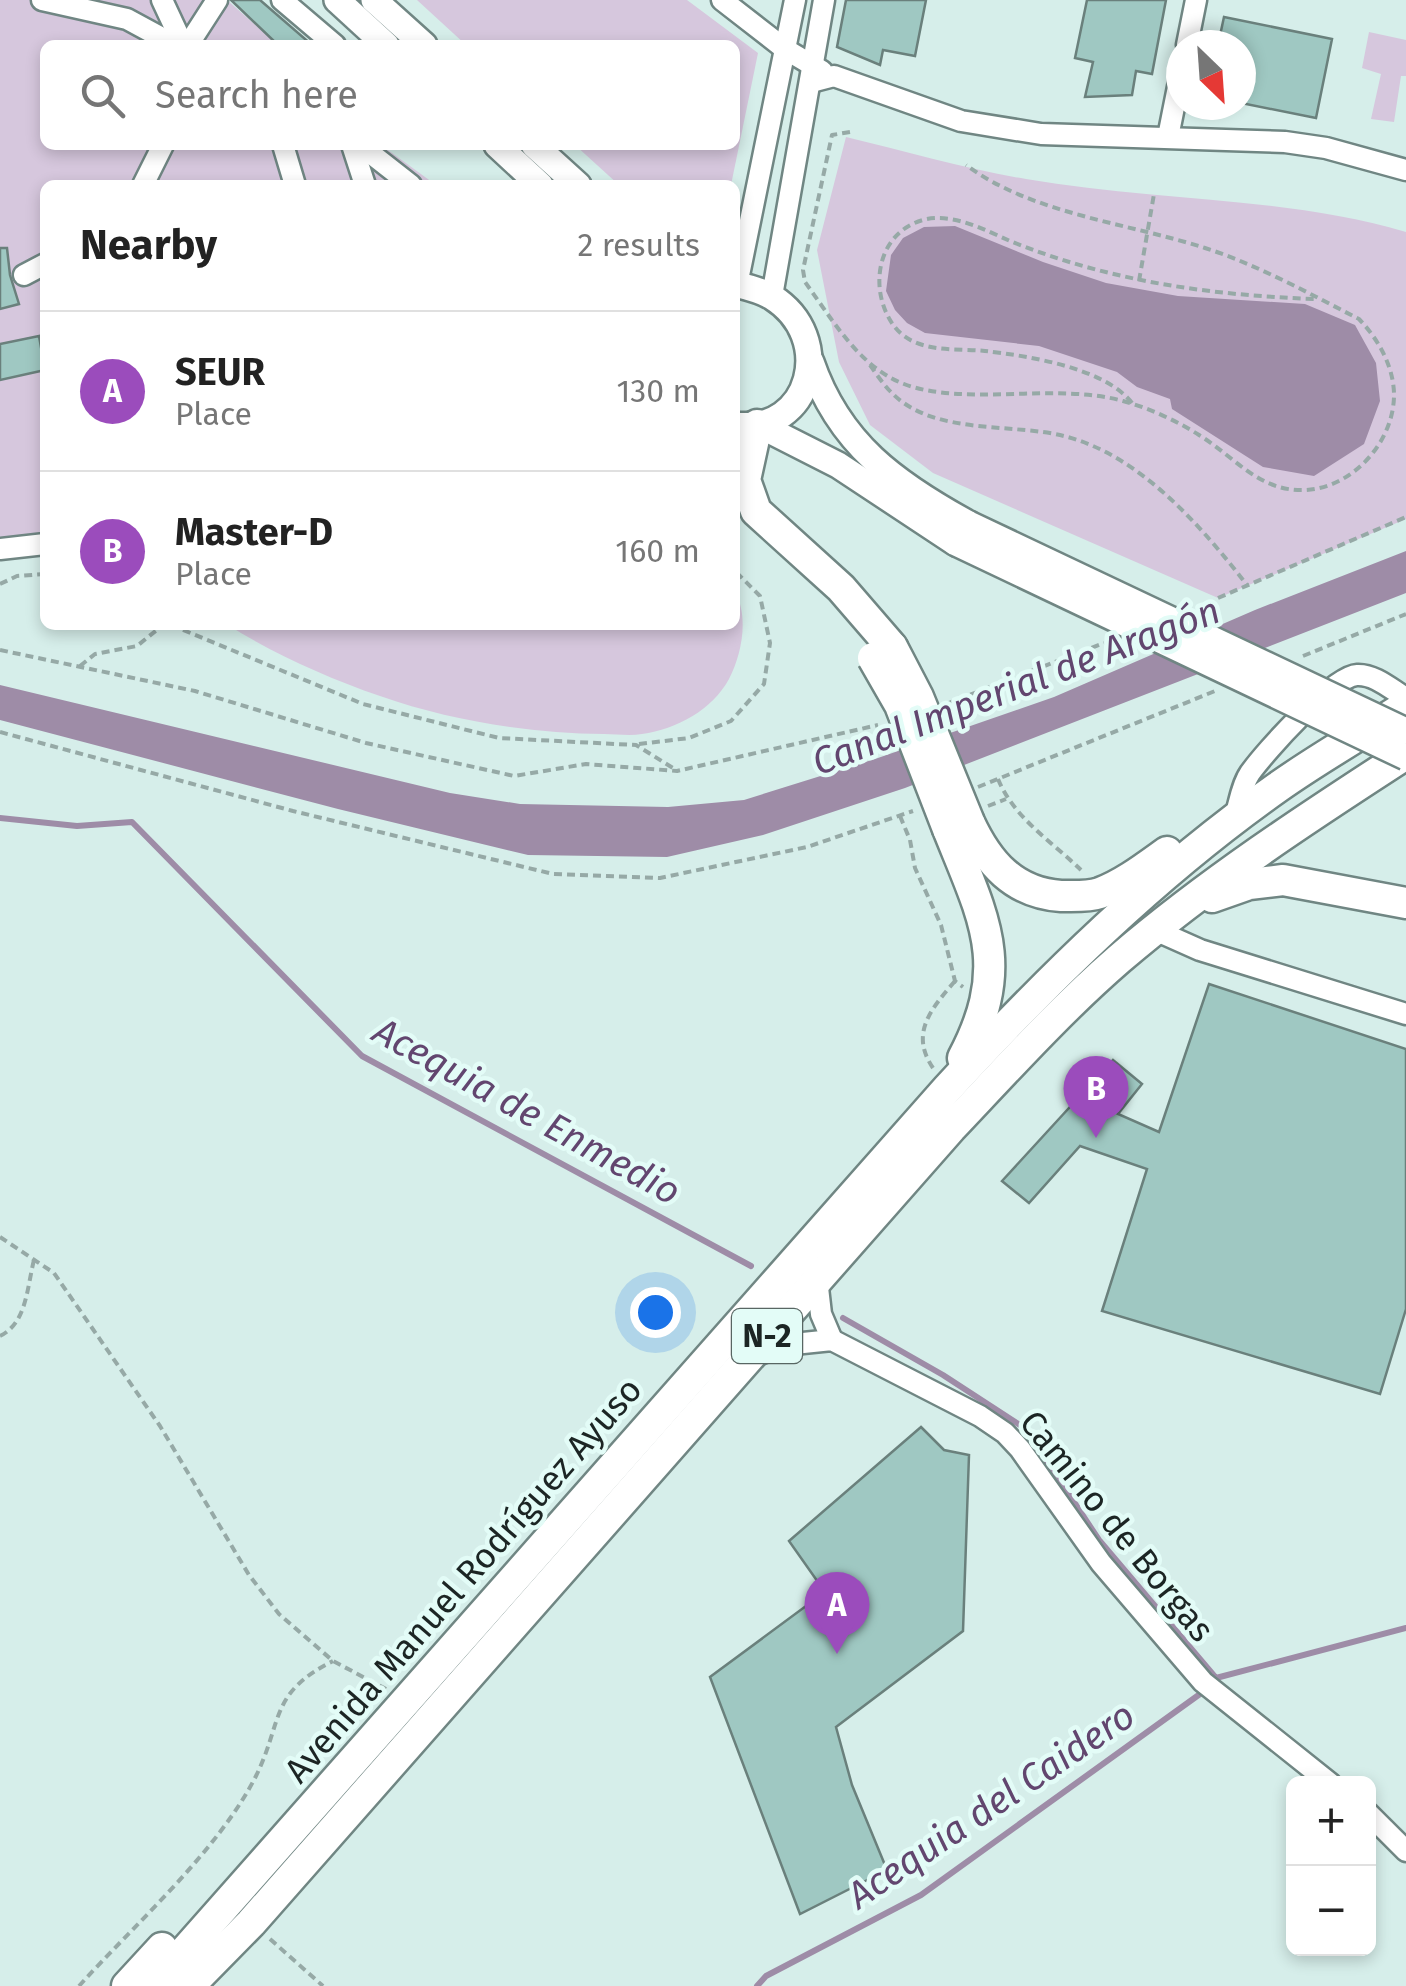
<!DOCTYPE html>
<html lang="en">
<head>
<meta charset="utf-8">
<style>
  :root { --surface:#fff; --page:#f2f2f2; --text:#222; --muted:#767676; --line:#e0e0e0; --accent:#9b4cbc }
  body { margin:0; font-family:"Fira Sans",sans-serif; background:var(--page); color:var(--text) }
  .controls { position:absolute; right:30px; bottom:30px; display:grid; overflow:hidden; border-radius:15px; box-shadow:0 5px 15px #0003 }
  .controls button { width:90px; height:90px; display:grid; place-items:center; padding:0; border:0; border-bottom:2px solid var(--line); background:var(--surface); color:var(--text); font:50px sans-serif }
  .compass { position:absolute; left:1166px; top:30px; width:90px; height:90px; border-radius:50%; background:var(--surface); box-shadow:0 5px 15px #0003; rotate:155deg }
  .you { position:absolute; left:655px; top:1312px; width:35px; height:35px; margin:-25px; border:8px solid #fff; border-radius:50%; background:#1a73e8; box-shadow:0 0 0 15px #1a73e833 }
  .badge { display:grid; place-items:center; width:65px; height:65px; border-radius:50%; background:var(--accent); color:#fff; font-size:32px; font-weight:700 }
  .pin { position:absolute; translate:-50% -82px; filter:drop-shadow(0 2px 5px #0008) }
  .pin::after { content:''; position:absolute; top:52px; width:35px; height:30px; background:inherit; clip-path:polygon(0 0,100% 0,50% 100%) }
  .list { margin:0; padding:0; list-style:none }
  h2 { display:flex; justify-content:space-between; align-items:center; height:130px; margin:0; padding:0 40px; font-size:42px }
  h2 small { font-size:32px; font-weight:400; color:var(--muted) }
  .list li { display:grid; grid-template-columns:65px 1fr auto; gap:30px; align-items:center; box-sizing:border-box; height:160px; padding:0 40px; border-top:2px solid var(--line) }
  .list b { display:block; font-size:38px; white-space:nowrap }
  .list p { margin:0; font-size:32px; white-space:nowrap; color:var(--muted) }
  .list em { font-size:32px; font-style:normal; color:var(--muted) }
  .icon { flex:none; width:55px; height:55px; fill:none; stroke:currentColor; stroke-width:2; stroke-linecap:round; stroke-linejoin:round }
  .map { position:relative; flex:none; width:1406px; height:1986px; overflow:hidden }
  .search { position:absolute; background:var(--surface); box-shadow:0 5px 15px #0003; left:40px; top:40px; width:700px; height:110px; display:flex; align-items:center; gap:25px; box-sizing:border-box; padding:0 35px; border-radius:15px; color:var(--muted); font-size:38px }
  .panel { position:absolute; background:var(--surface); box-shadow:0 5px 15px #0003; left:40px; top:180px; width:700px; height:450px; border-radius:15px }
  .map>svg:first-child { display:block }
  .green { fill:#d6c7dd }
  .water { fill:#9e8ca7 }
  .lines { fill:none; stroke-linecap:round; stroke-linejoin:round }
  .stream { stroke:#9e8ca7; stroke-width:6 }
  .building { fill:#9fc8c2; stroke:#6a807c; stroke-width:2.5 }
  .minor-casing { stroke:#708683; stroke-width:25 }
  .major-casing { stroke:#708683; stroke-width:30 }
  .highway-casing { stroke:#708683; stroke-width:35 }
  .path { stroke:#96a9a6; stroke-width:4; stroke-dasharray:8 5; stroke-linecap:butt }
  .minor { stroke:#fff; stroke-width:20 }
  .major { stroke:#fff; stroke-width:25 }
  .highway { stroke:#fff; stroke-width:30 }
  .major-bridge-casing { stroke:#708683; stroke-width:30; stroke-linecap:butt }
  .highway-bridge-casing { stroke:#708683; stroke-width:35; stroke-linecap:butt }
  .major-bridge { stroke:#fff; stroke-width:25 }
  .highway-bridge { stroke:#fff; stroke-width:30 }
  .labels { text-anchor:middle; stroke-width:9; stroke-linejoin:round; paint-order:stroke }
  .shield { fill:#e3fcf7; stroke:#586663; stroke-width:2.5 }
  .shield-label { font-size:32px; font-weight:bold; fill:#1c2524 }
  .street-label { font-size:35px; fill:#1c2524; stroke:#e3fcf7 }
  .water-label { font-size:38px; font-style:italic; fill:#62466f; stroke:#e3fcf7 }
</style>
</head>
<body>
<div class="map">
<svg width="1406" height="1986" viewBox="0 0 1406 1986">
  <rect width="100%" height="100%" fill="#d6eeea"/>
  <g class="green">
    <path d="M0,0H227L278,45H45V145H381L436,185H45V551L0,555Z"/>
    <path d="M417,0H687L758,53L731,185H619L575,145H735V45H466Z"/>
    <path d="M1369,32L1406,40V76H1401L1394,122L1371,119L1381,74L1362,68Z"/>
    <path d="M846,137C905,151 965,169 1026,179C1152,201 1282,196 1406,232V519L1218,598L933,473L870,425L839,362L817,250Z"/>
    <path d="M735,591C749,617 742,654 729,679C712,710 677,729 642,734C630,736 616,734 604,734C529,733 451,721 380,696C328,678 274,654 228,625H735Z"/>
  </g>
  <g class="water">
    <path d="M955,226L1043,262L1106,283L1178,296L1305,304L1355,325L1376,363L1380,401L1364,444L1314,476L1263,467L1172,409L1170,399L1137,387L1117,372L1039,346L925,333L907,323L895,310L886,291L891,255L903,238L924,227Z"/>
    <path d="M1406,551V593L905,788L763,835L667,857L528,855L338,809L0,720V685L450,793L520,804L668,807L744,800L875,759L1054,697L1255,610Z"/>
  </g>
  <g class="lines">
    <g class="stream">
      <path d="M0,818L77,826L132,822L362,1056L751,1266"/>
      <path d="M843,1318L943,1375L1026,1429L1099,1540L1216,1678L1406,1628"/>
      <path d="M757,1986L766,1976L921,1895L1200,1694"/>
    </g>
  </g>
  <g class="building">
    <path d="M231,0H260L312,45H278Z"/>
    <path d="M846,0H926L915,56L883,50L880,65L837,47Z"/>
    <path d="M1087,0H1166L1152,74L1136,71L1132,95L1085,97L1093,62L1075,58Z"/>
    <path d="M1224,17L1332,39L1316,118L1241,103V45H1218Z"/>
    <path d="M0,248H7L10,275L19,304L0,309Z"/>
    <path d="M39,336L45,370L0,380V344Z"/>
    <path d="M1209,984L1406,1049V1309L1380,1394L1102,1311L1147,1169L1080,1146L1029,1203L1002,1181L1113,1060L1142,1084L1118,1114L1159,1132Z"/>
    <path d="M921,1427L944,1450L969,1455L963,1631L836,1727L852,1785L887,1870L800,1914L710,1677L825,1592L789,1541Z"/>
  </g>
  <g class="lines">
    <defs>
      <g id="minor">
        <path d="M42,0L127,19L175,45"/>
        <path d="M162,0L183,45"/>
        <path d="M282,0L335,45"/>
        <path d="M722,0L785,49L822,71"/>
        <path d="M188,45L217,0"/>
        <path d="M1187,45L1196,0"/>
        <path d="M811,82L834,76L961,121L1041,134L1285,142L1326,148L1406,170"/>
        <path d="M1168,137L1181,72"/>
        <path d="M283,145L295,185"/>
        <path d="M352,145L365,185"/>
        <path d="M360,145L411,185"/>
        <path d="M143,185L163,145"/>
        <path d="M24,275L45,264"/>
        <path d="M737,285L795,0"/>
        <path d="M772,296L824,0"/>
        <path d="M0,549L45,544"/>
        <path d="M1237,810C1240,798 1243,783 1250,773C1265,752 1333,676 1357,675C1375,674 1392,690 1406,698"/>
        <path d="M1155,930L1200,950L1406,1014"/>
        <path d="M817,1279L821,1314L832,1340"/>
        <path d="M754,1356L784,1345L832,1340L980,1416L1005,1433L1020,1449L1101,1563L1203,1682L1331,1784"/>
        <path d="M1368,1813L1406,1851"/>
      </g>
      <g id="major">
        <path d="M337,0L386,45"/>
        <path d="M374,0L424,45"/>
        <path d="M497,145L540,185"/>
        <path d="M534,145L578,185"/>
        <path d="M735,284C747,287 761,290 772,297C836,337 812,434 735,425"/>
        <path d="M811,362C839,444 896,484 969,524"/>
        <path d="M759,425L838,465L956,543"/>
      </g>
      <g id="highway">
        <path d="M757,425L745,480L756,511L841,588L892,647"/>
        <path d="M969,822C988,863 1014,893 1061,896C1074,896 1088,897 1100,893C1124,884 1146,867 1167,852"/>
        <path d="M948,829C984,919 1012,965 963,1058"/>
        <path d="M1212,897L1249,884L1283,880L1406,903"/>
        <path d="M127,1986L162,1948"/>
        <path d="M154,1986L947,1089C1048,979 1156,873 1278,787C1319,758 1363,733 1406,706"/>
        <path d="M189,1986L251,1923L951,1128C1006,1070 1059,1011 1119,959C1209,882 1307,818 1406,754"/>
      </g>
    </defs>
    <use href="#minor" class="minor-casing"/>
    <use href="#major" class="major-casing"/>
    <use href="#highway" class="highway-casing"/>
    <g class="path">
      <path d="M850,132L832,135L803,270L805,282C832,319 859,367 904,384C965,407 1056,382 1123,401C1149,408 1177,421 1199,435C1235,457 1259,492 1305,490C1353,488 1395,441 1394,393C1393,365 1378,339 1359,319C1310,294 1258,265 1205,248C1128,223 1032,214 966,165"/>
      <path d="M1139,281L1154,194"/>
      <path d="M870,365C877,375 885,387 894,395C936,435 1012,423 1064,436C1140,455 1201,526 1247,585"/>
      <path d="M1132,403C1105,368 1029,356 985,351C955,348 915,354 894,326C868,291 876,233 923,220C952,212 985,230 1010,241C1109,281 1208,295 1314,299"/>
      <path d="M0,584L17,576L45,574"/>
      <path d="M1218,598L1406,517"/>
      <path d="M171,625L363,704L499,738L636,745L673,768"/>
      <path d="M0,650L195,691L366,743L514,776L586,764L677,771L878,725"/>
      <path d="M1303,656L1406,614"/>
      <path d="M80,666L95,654L137,646L163,625"/>
      <path d="M946,704L1104,643"/>
      <path d="M0,732L293,811L553,874L660,878L807,847L913,811"/>
      <path d="M639,744L689,738L731,721L764,684L770,643L760,596L735,571"/>
      <path d="M998,779C1014,818 1051,841 1081,870"/>
      <path d="M978,787L1215,691"/>
      <path d="M988,806L1006,799"/>
      <path d="M900,816L910,840L915,868L941,925L955,981L963,987"/>
      <path d="M933,1068C909,1033 932,1008 955,981"/>
      <path d="M0,1237L54,1273L160,1426L249,1575L279,1614L333,1661L386,1689"/>
      <path d="M0,1336C27,1323 27,1287 34,1260"/>
      <path d="M270,1939L323,1986"/>
      <path d="M79,1986C136,1923 218,1851 256,1776C283,1721 269,1693 333,1661"/>
    </g>
    <use href="#minor" class="minor"/>
    <use href="#major" class="major"/>
    <use href="#highway" class="highway"/>
    <defs>
      <g id="major-bridge">
        <path d="M969,524L1406,731"/>
        <path d="M956,543L1406,757"/>
      </g>
      <g id="highway-bridge">
        <path d="M892,647L918,697L969,822"/>
        <path d="M873,658L900,705L948,829"/>
      </g>
    </defs>
    <use href="#major-bridge" class="major-bridge-casing"/>
    <use href="#highway-bridge" class="highway-bridge-casing"/>
    <use href="#major-bridge" class="major-bridge"/>
    <use href="#highway-bridge" class="highway-bridge"/>
  </g>
  <g class="labels">
    <rect class="shield" x="732" y="1309" width="70" height="54" rx="8"/>
    <g class="shield-label">
      <text x="767" y="1347">N-2</text>
    </g>
    <g class="street-label">
      <text transform="translate(1117 1526) rotate(51)" y="12">Camino de Borgas</text>
      <text transform="translate(463 1580) rotate(-49)" y="12">Avenida Manuel Rodríguez Ayuso</text>
    </g>
    <g class="water-label">
      <text transform="translate(1016 686) rotate(-21)" y="13">Canal Imperial de Aragón</text>
      <text transform="translate(527 1111) rotate(29)" y="13">Acequia de Enmedio</text>
      <text transform="translate(991 1805) rotate(-34)" y="13">Acequia del Caidero</text>
    </g>
  </g>
</svg>
<div class="controls">
<button>+</button>
<button>−</button>
</div>
<svg class="compass" viewBox="-18 -18 36 36"><path d="M0-13l5 13h-10z" fill="#e53935"/><path d="M0 13l5-13h-10z" fill="#767676"/></svg>
<div class="you"></div>
<div class="pin badge" style="left:837px;top:1654px">A</div>
<div class="pin badge" style="left:1096px;top:1138px">B</div>
<div class="search"><svg class="icon" aria-label="search" viewBox="0 0 24 24"><circle cx="10" cy="10" r="6"/><path d="M15 15l6 6"/></svg>Search here</div>
<section class="panel">
<h2>Nearby<small>2 results</small></h2>
<ul class="list">
<li><span class="badge">A</span><div><b>SEUR</b><p>Place</p></div><em>130 m</em></li>
<li><span class="badge">B</span><div><b>Master-D</b><p>Place</p></div><em>160 m</em></li>
</ul>
</section>
</div>
</body>
</html>
